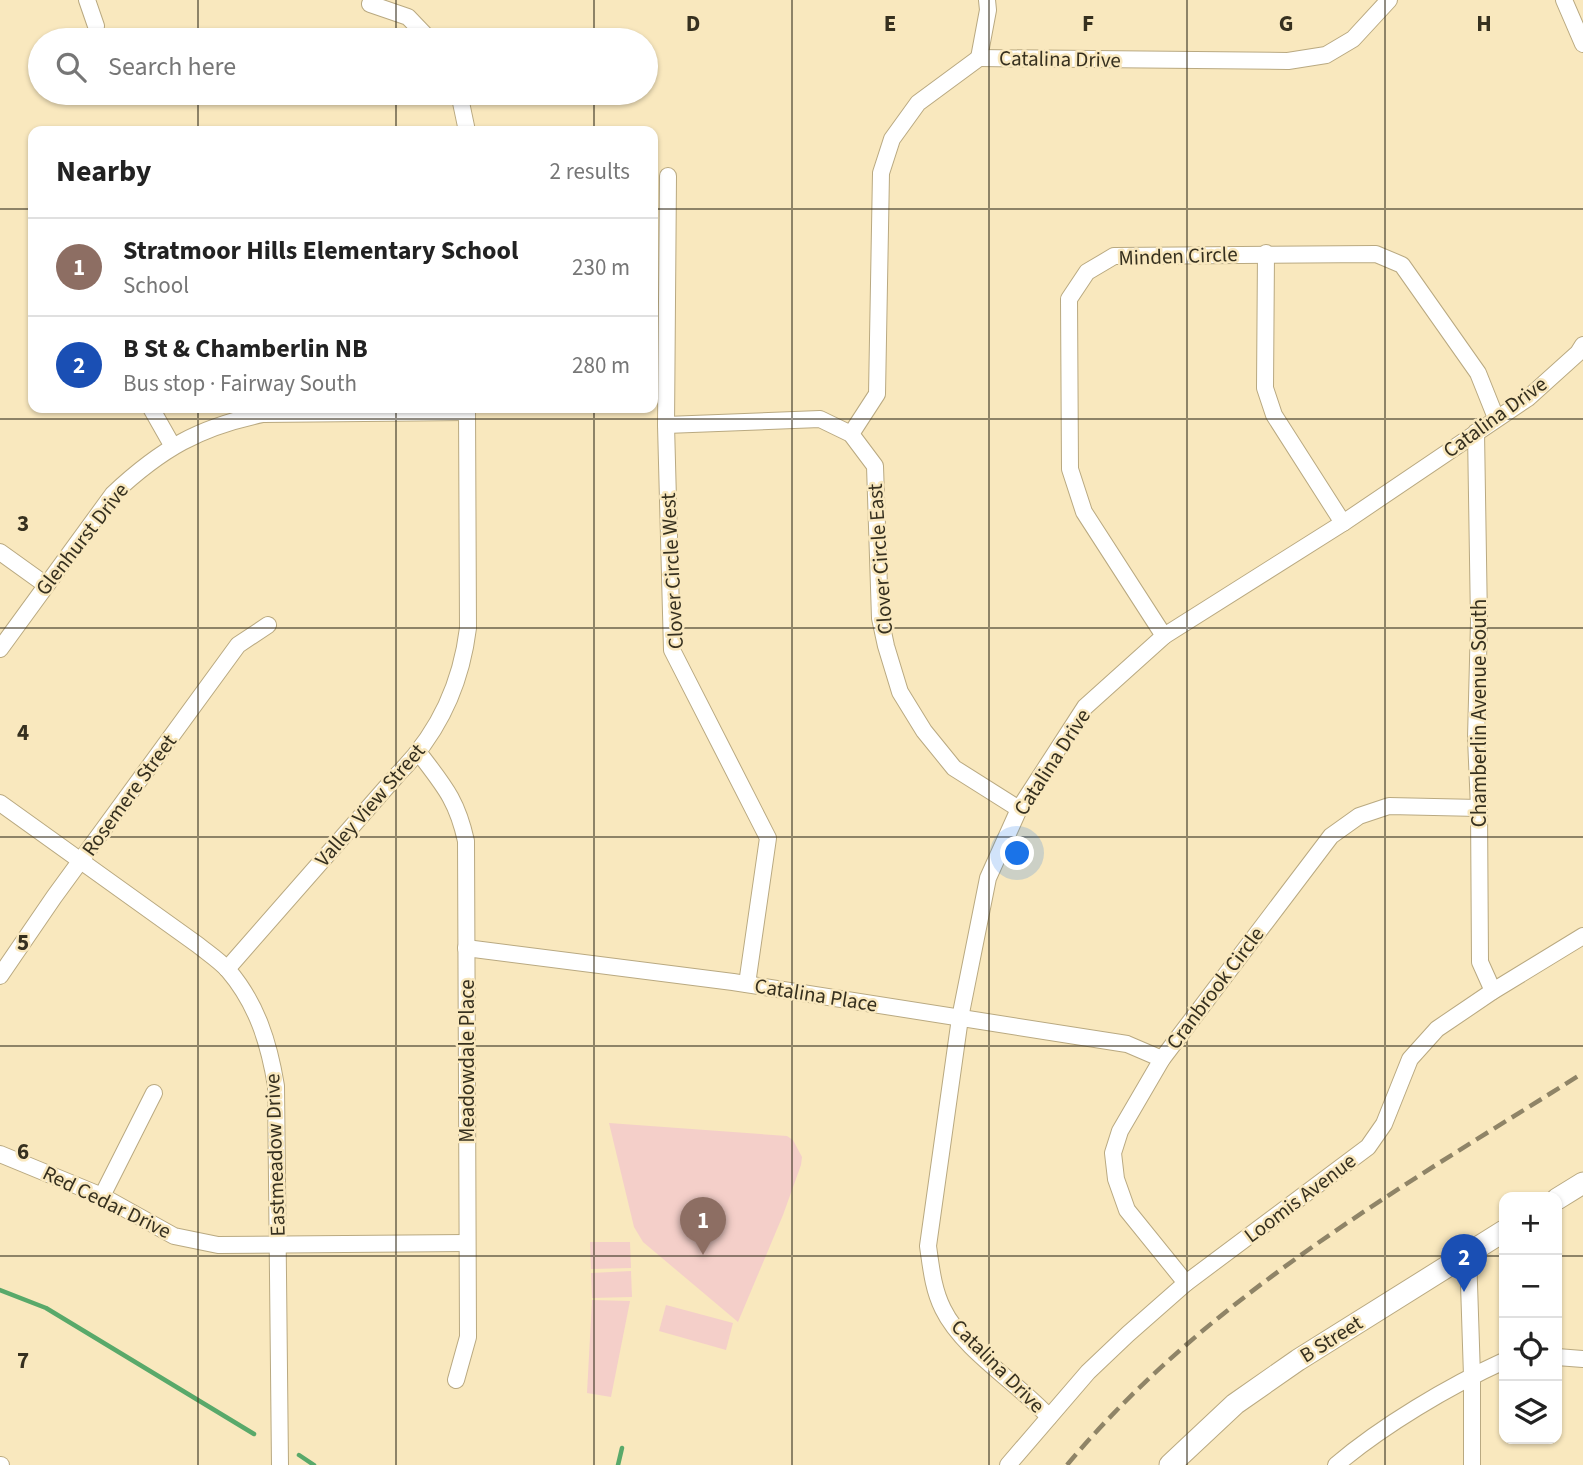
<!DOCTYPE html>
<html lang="en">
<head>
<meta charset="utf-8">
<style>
  :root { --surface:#fff; --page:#f2f2f2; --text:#222; --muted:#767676; --line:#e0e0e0; --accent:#3047b9 }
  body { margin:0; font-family:"Source Sans 3",sans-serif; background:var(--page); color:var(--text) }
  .controls { position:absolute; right:21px; bottom:21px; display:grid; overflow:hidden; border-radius:14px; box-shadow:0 2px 5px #0004 }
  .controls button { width:63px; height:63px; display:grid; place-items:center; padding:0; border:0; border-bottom:2px solid var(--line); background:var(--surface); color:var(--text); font:35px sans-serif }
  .you { position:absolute; left:1018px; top:854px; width:24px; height:24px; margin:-18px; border:5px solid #fff; border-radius:50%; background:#1a73e8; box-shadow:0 0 0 10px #1a73e833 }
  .badge { display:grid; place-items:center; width:46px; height:46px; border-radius:50%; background:var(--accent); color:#fff; font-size:23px; font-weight:700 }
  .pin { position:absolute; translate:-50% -58px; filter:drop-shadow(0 2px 4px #0008) }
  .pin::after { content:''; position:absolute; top:37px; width:24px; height:21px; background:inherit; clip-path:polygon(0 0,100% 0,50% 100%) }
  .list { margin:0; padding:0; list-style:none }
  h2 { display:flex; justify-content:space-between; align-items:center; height:91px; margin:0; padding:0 28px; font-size:30px }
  h2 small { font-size:23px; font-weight:400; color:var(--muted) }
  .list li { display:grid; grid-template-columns:46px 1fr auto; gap:21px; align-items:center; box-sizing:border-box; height:98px; padding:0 28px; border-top:2px solid var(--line) }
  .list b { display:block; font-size:26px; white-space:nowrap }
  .list p { margin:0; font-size:23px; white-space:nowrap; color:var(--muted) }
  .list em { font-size:23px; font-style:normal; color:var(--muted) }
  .icon { flex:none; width:38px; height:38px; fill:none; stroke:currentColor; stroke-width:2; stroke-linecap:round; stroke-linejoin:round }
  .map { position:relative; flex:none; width:1583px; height:1465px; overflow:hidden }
  .search { position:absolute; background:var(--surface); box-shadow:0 2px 5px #0004; left:28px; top:28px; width:630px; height:77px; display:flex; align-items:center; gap:18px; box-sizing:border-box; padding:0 24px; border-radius:38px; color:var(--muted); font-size:26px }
  .panel { position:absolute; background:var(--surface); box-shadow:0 2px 5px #0004; left:28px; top:126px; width:630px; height:287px; border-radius:14px }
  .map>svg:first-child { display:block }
  .green { fill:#f4cfc9 }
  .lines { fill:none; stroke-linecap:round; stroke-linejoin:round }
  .stream { stroke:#59a96a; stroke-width:4.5 }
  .minor-casing { stroke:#b9a981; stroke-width:18 }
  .secondary-casing { stroke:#b9a981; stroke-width:23 }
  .minor { stroke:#fff; stroke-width:16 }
  .secondary { stroke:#fff; stroke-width:21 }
  .rail { stroke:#8f8467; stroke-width:4.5; stroke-dasharray:14 7; stroke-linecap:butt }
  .grid { fill:none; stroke:#36301f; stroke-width:2; stroke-opacity:0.55 }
  .labels { text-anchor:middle; stroke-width:5; stroke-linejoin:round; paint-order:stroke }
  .street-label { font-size:21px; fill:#36301f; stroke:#f9e8be }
  .grid-label { font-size:23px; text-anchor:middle; font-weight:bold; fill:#36301f; stroke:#f9e8be; stroke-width:5; stroke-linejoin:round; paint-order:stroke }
</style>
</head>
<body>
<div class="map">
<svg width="1583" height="1465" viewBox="0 0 1583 1465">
  <rect width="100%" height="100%" fill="#f9e8be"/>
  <g class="green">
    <path d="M609,1123L787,1136L793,1140L802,1157L801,1165L783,1215L738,1322L643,1242L634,1227Z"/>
    <path d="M590,1242H630L631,1268L591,1269Z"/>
    <path d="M631,1271L632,1297L592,1298L591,1273Z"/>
    <path d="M592,1300L630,1301L611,1397L587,1393Z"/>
    <path d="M666,1305L733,1323L726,1350L659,1331Z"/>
  </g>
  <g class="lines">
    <g class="stream">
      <path d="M0,1290L46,1308L254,1434"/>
      <path d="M299,1455L314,1465"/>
      <path d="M618,1465L622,1448"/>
    </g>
    <defs>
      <g id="minor">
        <path d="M87,0L96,26"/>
        <path d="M1564,0L1583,44"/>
        <path d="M370,4L408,17L430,40"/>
        <path d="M979,58L1288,61L1326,55L1353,39L1389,0"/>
        <path d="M979,58L988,10L987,0"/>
        <path d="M459,93L467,131"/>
        <path d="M668,176L666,425L672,650L768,838L747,984"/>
        <path d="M1266,253L1265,388L1274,415L1343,523"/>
        <path d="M151,408L172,445"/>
        <path d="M666,425L820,419L851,434L875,466L880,618L886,646L900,692L924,731L954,768L1019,809"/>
        <path d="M1476,432L1479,622L1476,738L1479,808L1480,962L1493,991"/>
        <path d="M851,434L877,394L881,173L892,139L918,103L979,58"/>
        <path d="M0,552L46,585"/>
        <path d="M1164,636L1084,512L1070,469L1069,299L1087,272L1114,256L1376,254L1402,265L1478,373L1496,418"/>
        <path d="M0,649L113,494C161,449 199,427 263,414L467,412"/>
        <path d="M419,753C444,786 457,800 466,841L468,1337L456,1380"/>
        <path d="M0,803L198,945C208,953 220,961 228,970C257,1004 269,1043 276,1086L280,1465"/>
        <path d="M466,948L733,982L1127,1044L1162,1059"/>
        <path d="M227,969L398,774C438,734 461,685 468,628L467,408"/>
        <path d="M0,976L54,897L238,645L268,625"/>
        <path d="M0,1154L102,1196L174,1236L218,1245L467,1243"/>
        <path d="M102,1196L154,1093"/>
        <path d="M1468,1253L1472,1376V1465"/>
        <path d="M1186,1283L1127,1210L1116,1179L1113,1153L1120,1131L1162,1059L1331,836L1359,816L1389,806L1479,808"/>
        <path d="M1557,1357L1583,1359"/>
        <path d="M1049,1417C1018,1383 963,1350 943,1309C933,1289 931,1267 928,1246L960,1018L988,878L1019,809L1085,707L1164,636L1343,523L1528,398L1578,353L1583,345"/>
        <path d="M0,1465H1"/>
        <path d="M1008,1465L1088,1372L1128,1334L1186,1283L1368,1147L1384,1124L1410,1059L1437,1029L1493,991L1583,936"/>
        <path d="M1336,1465C1382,1426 1449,1386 1504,1361"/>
      </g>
      <g id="secondary">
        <path d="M1557,1199L1583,1183"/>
        <path d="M1170,1465L1235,1404L1298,1360L1504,1231"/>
      </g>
    </defs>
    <use href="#minor" class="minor-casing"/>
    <use href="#secondary" class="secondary-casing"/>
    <use href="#minor" class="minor"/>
    <use href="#secondary" class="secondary"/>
    <path class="rail" d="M1067,1465C1209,1296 1399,1189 1583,1073"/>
  </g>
  <path class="grid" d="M198,0V40M396,0V40M594,0V40M792,0V1465M989,0V1465M1187,0V1465M1385,0V1465M198,93V131M396,93V131M594,93V131M0,209H33M653,209H1583M198,408V1465M396,408V1465M594,408V1465M0,419H1583M0,628H1583M0,837H1583M0,1046H1583M0,1256H1504M1557,1256H1583"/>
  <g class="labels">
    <g class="street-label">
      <text transform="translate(1060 59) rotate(1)" y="7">Catalina Drive</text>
      <text transform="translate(1178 256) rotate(-2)" y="7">Minden Circle</text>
      <text transform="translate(1495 417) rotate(-36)" y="7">Catalina Drive</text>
      <text transform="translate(82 539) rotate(-52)" y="7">Glenhurst Drive</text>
      <text transform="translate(880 559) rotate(-94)" y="7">Clover Circle East</text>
      <text transform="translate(672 571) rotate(-93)" y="7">Clover Circle West</text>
      <text transform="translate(1479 713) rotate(-90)" y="7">Chamberlin Avenue South</text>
      <text transform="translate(1052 762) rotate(-57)" y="7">Catalina Drive</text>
      <text transform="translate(129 795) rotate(-54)" y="7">Rosemere Street</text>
      <text transform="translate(370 805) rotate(-49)" y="7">Valley View Street</text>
      <text transform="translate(1215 988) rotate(-53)" y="7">Cranbrook Circle</text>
      <text transform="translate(816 995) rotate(9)" y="7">Catalina Place</text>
      <text transform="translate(467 1061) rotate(-90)" y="7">Meadowdale Place</text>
      <text transform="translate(275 1155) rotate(-92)" y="7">Eastmeadow Drive</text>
      <text transform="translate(1300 1198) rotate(-37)" y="7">Loomis Avenue</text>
      <text transform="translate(107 1202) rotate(26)" y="7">Red Cedar Drive</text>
      <text transform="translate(1331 1339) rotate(-32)" y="7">B Street</text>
      <text transform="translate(998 1366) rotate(45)" y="7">Catalina Drive</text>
    </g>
  </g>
  <g class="grid-label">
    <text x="693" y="31">D</text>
    <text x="890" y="31">E</text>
    <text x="1088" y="31">F</text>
    <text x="1286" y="31">G</text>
    <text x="1484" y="31">H</text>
    <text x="23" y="531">3</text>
    <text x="23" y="740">4</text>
    <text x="23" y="950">5</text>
    <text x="23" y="1159">6</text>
    <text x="23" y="1368">7</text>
  </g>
</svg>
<div class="controls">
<button>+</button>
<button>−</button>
<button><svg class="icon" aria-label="locate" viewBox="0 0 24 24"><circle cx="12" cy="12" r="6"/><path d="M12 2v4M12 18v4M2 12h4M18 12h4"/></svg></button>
<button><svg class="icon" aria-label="layers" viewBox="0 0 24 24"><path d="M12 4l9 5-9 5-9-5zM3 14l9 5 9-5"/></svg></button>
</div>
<div class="you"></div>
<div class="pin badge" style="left:703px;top:1255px;background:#8d6e63">1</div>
<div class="pin badge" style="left:1464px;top:1292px;background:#1a4fb4">2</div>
<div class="search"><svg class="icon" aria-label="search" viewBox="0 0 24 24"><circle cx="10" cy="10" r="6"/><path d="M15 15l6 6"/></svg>Search here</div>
<section class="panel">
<h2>Nearby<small>2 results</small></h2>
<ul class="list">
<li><span class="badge" style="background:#8d6e63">1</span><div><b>Stratmoor Hills Elementary School</b><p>School</p></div><em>230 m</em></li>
<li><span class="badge" style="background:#1a4fb4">2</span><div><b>B St &amp; Chamberlin NB</b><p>Bus stop · Fairway South</p></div><em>280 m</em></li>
</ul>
</section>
</div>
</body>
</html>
